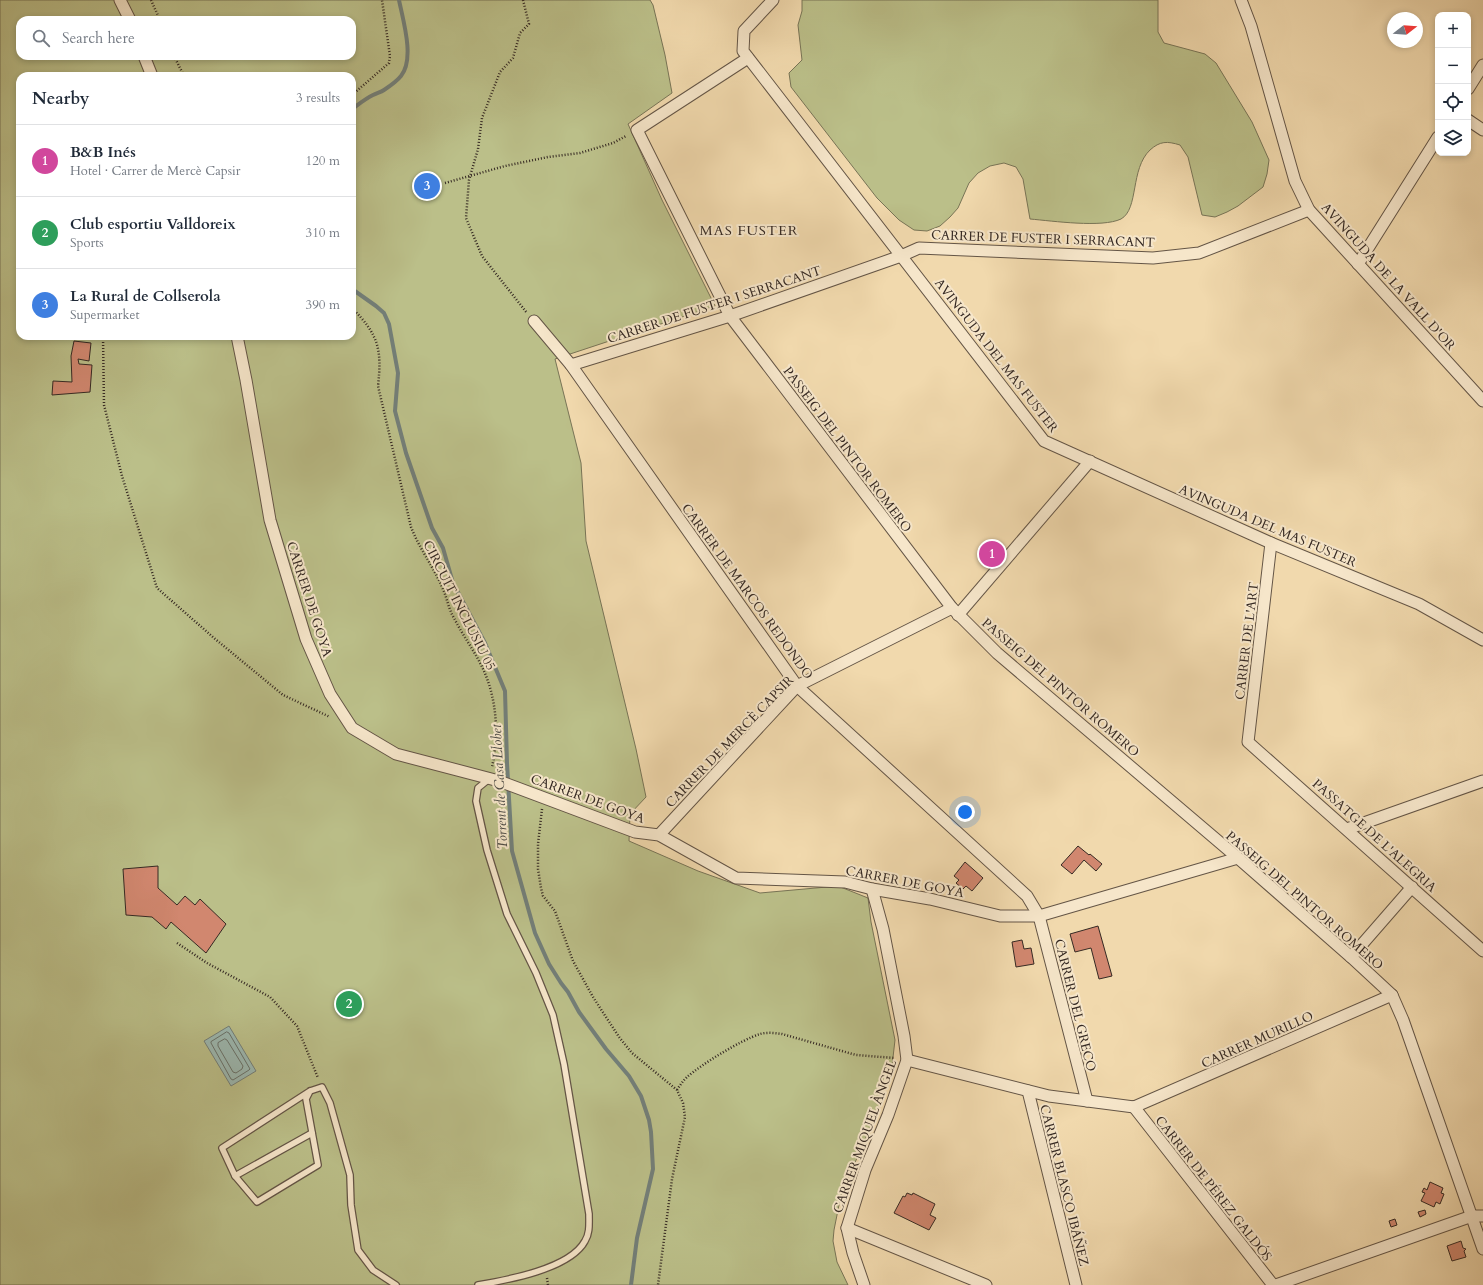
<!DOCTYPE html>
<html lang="en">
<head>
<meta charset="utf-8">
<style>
  :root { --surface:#fff; --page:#f6f6f7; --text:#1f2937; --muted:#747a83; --line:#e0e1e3; --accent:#8f2418 }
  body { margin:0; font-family:Cardo,serif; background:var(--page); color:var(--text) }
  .controls { position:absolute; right:12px; top:12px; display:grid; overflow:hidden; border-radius:8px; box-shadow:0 2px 6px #0003 }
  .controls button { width:36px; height:36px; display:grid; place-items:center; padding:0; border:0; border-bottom:1px solid var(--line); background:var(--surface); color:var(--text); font:20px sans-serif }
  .compass { position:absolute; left:1387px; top:12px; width:36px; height:36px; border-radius:50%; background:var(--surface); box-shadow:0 2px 6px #0003; rotate:73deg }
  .you { position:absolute; left:965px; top:812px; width:14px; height:14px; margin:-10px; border:3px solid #fff; border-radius:50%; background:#1a73e8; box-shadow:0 0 0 6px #1a73e833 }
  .badge { display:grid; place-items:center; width:26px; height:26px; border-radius:50%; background:var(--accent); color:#fff; font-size:13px; font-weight:700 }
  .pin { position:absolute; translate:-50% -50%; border:2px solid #fff; box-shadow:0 1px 4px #0006 }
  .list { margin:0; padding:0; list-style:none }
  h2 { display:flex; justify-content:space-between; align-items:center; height:52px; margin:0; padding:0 16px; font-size:17px }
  h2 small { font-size:13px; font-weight:400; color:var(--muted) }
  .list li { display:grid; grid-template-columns:26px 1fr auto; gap:12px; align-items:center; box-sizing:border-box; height:72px; padding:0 16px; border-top:1px solid var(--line) }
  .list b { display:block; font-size:15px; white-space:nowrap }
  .list p { margin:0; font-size:13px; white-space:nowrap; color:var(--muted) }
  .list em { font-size:13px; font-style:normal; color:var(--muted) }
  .icon { flex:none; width:22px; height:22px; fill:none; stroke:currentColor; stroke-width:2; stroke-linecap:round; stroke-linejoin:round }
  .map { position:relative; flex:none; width:1483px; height:1285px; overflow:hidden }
  .search { position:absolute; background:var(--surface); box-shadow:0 2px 6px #0003; left:16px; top:16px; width:340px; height:44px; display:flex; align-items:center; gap:10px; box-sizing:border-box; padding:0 14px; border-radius:12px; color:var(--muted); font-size:15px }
  .panel { position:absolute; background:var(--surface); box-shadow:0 2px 6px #0003; left:16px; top:72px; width:340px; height:268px; border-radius:12px }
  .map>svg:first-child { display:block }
  .green { fill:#bbbf89; stroke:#787456; fill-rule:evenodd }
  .water { fill:#9cb9b2; stroke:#737f79 }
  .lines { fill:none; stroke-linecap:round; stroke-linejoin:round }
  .shore { stroke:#68716a; stroke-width:1 }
  .stream { stroke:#737f79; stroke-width:4 }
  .building { fill:#d1876f; stroke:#352923 }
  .lane-casing { stroke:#645546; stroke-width:8 }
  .street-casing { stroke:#645546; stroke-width:13 }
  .path { stroke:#352923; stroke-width:2.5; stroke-dasharray:1 2; stroke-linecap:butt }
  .lane { stroke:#f6e6ca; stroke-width:5.5 }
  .street { stroke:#f6e6ca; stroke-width:11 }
  .labels { text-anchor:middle; stroke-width:4; stroke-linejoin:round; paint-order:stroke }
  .street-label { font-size:13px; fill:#352923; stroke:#f6e6ca }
  .neighbourhood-label { font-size:14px; letter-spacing:1px; fill:#352923; stroke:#f6e6ca }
  .water-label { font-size:14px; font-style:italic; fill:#4f4d47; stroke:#f6e6ca }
</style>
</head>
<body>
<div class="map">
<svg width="1483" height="1285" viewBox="0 0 1483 1285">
  <rect width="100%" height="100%" fill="#f1d9ad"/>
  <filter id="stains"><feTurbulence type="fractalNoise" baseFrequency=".005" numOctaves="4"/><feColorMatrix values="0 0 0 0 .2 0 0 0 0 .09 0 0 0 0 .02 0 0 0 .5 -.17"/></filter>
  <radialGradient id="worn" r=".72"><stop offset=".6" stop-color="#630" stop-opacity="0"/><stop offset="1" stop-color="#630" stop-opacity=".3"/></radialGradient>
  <g class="green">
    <path d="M0,0H650L653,5L665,55L672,93L628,124L662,200L715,306L555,359L581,463L586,541L636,749L646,797L630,814L629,841L698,871L760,893L838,886L868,898L871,922L895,1040L892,1066L879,1107L841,1195L834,1230L833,1241L837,1262L848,1285H0ZM20,20H352V56H20ZM20,76H352V336H20Z"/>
    <path d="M802,0H1158V32L1164,43L1205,54L1216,63L1252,122L1269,160L1267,174L1263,187L1238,206L1227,212L1215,217L1202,215L1188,157L1180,145C1167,141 1160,141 1150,150C1130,169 1139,209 1121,219C1102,228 1053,221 1030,219L1023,179L1016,167L1004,163L990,166L978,173L969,183L958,208L950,217L940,226L927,231L914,230L899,220L877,198L791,87L789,73L802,60L798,25L802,11Z"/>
  </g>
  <path class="water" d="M229,1026L256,1071L231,1086L204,1041Z"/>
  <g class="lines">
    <g class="shore">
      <path d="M227,1032L229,1033L250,1069L249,1070L233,1080L231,1079L211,1043V1042Z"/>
      <path d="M225,1039L227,1040L243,1066L242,1069L236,1073L233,1072L218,1046V1043Z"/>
    </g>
    <g class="stream">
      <path d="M352,109C359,104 365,99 373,95C377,93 381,92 384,90C390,86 397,81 401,76C415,59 403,20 399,0"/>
      <path d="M352,289L376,306L384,313L389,324L398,373L395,411L406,453L432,528L443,548L453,583L485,643L505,691L507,763L512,851L535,933L549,964L561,983L568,992L579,1012L606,1049L629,1076L641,1096L649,1120L651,1132L653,1169L637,1238L631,1285"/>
    </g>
  </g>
  <g class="building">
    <path d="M74,341L91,343L89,361L78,359L79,364L92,365L90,392L52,395L53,381L72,382L71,356Z"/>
    <path d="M1078,846L1089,855L1090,854L1102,864L1096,871L1084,860L1072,874L1061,865Z"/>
    <path d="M965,862L983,878L972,891L966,886L963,889L956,883L959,880L954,876Z"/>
    <path d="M158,866V888L177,905L185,896L195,905L200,899L226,924L206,953L171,922L166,929L152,917L126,915L123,869Z"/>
    <path d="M1098,926L1112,976L1099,979L1091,948L1075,952L1070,934Z"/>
    <path d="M1022,940L1024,949L1031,948L1034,964L1016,967L1012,942Z"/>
    <path d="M1430,1182L1443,1188L1441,1193L1444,1194L1440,1204L1436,1202L1434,1207L1421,1201L1425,1193L1422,1192L1424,1188L1427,1190Z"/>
    <path d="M907,1193L912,1195L913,1193L935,1204L930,1215L936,1218L929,1230L894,1213L903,1196L905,1197Z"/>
    <path d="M1425,1210L1426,1214L1420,1217L1418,1212Z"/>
    <path d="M1395,1219L1397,1225L1391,1227L1389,1221Z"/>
    <path d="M1461,1241L1463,1248L1466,1249L1464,1251L1466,1257L1452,1261L1447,1246Z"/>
  </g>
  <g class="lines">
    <defs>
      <g id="lane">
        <path d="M310,1091L306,1099L318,1165L257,1202L235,1176L222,1148L310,1091L322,1087L330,1103L350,1175L351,1205L358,1250L373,1270L396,1285"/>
        <path d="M235,1176L312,1133"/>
        <path d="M478,1285C507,1280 570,1269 585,1241C590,1233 589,1224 589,1214L564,1064L553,1015L536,973L507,914L487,850L476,801L478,788L489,779"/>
      </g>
      <g id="street">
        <path d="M120,0L130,20"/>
        <path d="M773,0L744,31L743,51L1044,441L1271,543L1419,604L1483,640"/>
        <path d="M1241,0L1251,26L1295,181L1309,210L1483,401"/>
        <path d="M144,56L152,76"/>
        <path d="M748,58L637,130L730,316L952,608L997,653L1238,858L1351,957L1392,995L1403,1020L1483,1249"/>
        <path d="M1468,89L1483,65"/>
        <path d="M1468,120L1483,130"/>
        <path d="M1358,264L1438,137"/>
        <path d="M534,321L571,365L797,686L1027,896L1039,916L1087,1101"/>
        <path d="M237,336L246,380L270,520L306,639L330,694L352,728L396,754L499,781L635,832L659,835L736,878L845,882L872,889L930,899L1000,916H1039L1238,858"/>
        <path d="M571,365L730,316L901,256L919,248L1153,258L1199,253L1309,210"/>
        <path d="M1271,543L1248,742L1483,951"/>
        <path d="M958,615L1090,461"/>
        <path d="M1347,829L1483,781"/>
        <path d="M659,835L797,686L952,608"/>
        <path d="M1351,957L1412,887"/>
        <path d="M907,1060L1049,1096L1134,1107"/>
        <path d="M1028,1091L1076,1285"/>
        <path d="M1134,1107L1392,995"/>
        <path d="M1134,1107L1273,1285"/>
        <path d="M847,1228L986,1285"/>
        <path d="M864,1285L853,1253L847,1228L865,1170L888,1115L907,1060L904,1036L883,929L872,889"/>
        <path d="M1276,1285L1472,1216H1483"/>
      </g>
    </defs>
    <use href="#lane" class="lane-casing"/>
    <use href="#street" class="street-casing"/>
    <g class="path">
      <path d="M151,0L160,20"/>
      <path d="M523,0L529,24L520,33L513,58L500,72L482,118L478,149L469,180L466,218L482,256L527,313"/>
      <path d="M174,56L184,76"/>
      <path d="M352,95L389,63L390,56L382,0"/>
      <path d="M445,183L505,166L548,157L580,153L613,143L626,136"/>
      <path d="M352,308C379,335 382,350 378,386L411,527C419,548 433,566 442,587C447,597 448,608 454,618C463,636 476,653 484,671C497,701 499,735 492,767"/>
      <path d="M103,336L104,405L122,476L157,588L214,638L283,695L330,717"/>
      <path d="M542,809L538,844V869L541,888L543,896L555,911L573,961L593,997L619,1037L632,1053L677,1090L683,1103L685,1117L672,1179L658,1285"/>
      <path d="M177,943L207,963L270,997L297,1026L318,1078"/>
      <path d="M677,1090C680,1085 683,1081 687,1077C702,1064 741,1040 760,1034C767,1032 775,1033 782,1034L856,1055L895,1058"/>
      <path d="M547,1278L548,1285"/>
    </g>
    <use href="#lane" class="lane"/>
    <use href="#street" class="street"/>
  </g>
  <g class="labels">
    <g class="street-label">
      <text transform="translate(1043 238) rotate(2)" y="5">CARRER DE FUSTER I SERRACANT</text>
      <text transform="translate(1389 276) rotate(48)" y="5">AVINGUDA DE LA VALL D'OR</text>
      <text transform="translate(714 304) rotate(-18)" y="5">CARRER DE FUSTER I SERRACANT</text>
      <text transform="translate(997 355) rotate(52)" y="5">AVINGUDA DEL MAS FUSTER</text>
      <text transform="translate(848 449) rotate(53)" y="5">PASSEIG DEL PINTOR ROMERO</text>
      <text transform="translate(1268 525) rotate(23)" y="5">AVINGUDA DEL MAS FUSTER</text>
      <text transform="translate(748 591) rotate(54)" y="5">CARRER DE MARCOS REDONDO</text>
      <text transform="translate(310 599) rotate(72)" y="5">CARRER DE GOYA</text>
      <text transform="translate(460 605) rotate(63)" y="5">CIRCUIT INCLUSIU 05</text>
      <text transform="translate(1246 641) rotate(-83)" y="5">CARRER DE L'ART</text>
      <text transform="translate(1061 687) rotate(41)" y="5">PASSEIG DEL PINTOR ROMERO</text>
      <text transform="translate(729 741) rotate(-46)" y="5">CARRER DE MERCÈ CAPSIR</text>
      <text transform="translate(588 798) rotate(20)" y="5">CARRER DE GOYA</text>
      <text transform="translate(1375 835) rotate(42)" y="5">PASSATGE DE L'ALEGRIA</text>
      <text transform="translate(905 881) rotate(11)" y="5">CARRER DE GOYA</text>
      <text transform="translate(1305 900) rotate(41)" y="5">PASSEIG DEL PINTOR ROMERO</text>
      <text transform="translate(1076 1005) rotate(76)" y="5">CARRER DEL GRECO</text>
      <text transform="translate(1257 1039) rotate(-24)" y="5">CARRER MURILLO</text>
      <text transform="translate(864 1136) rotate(-70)" y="5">CARRER MIQUEL ÀNGEL</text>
      <text transform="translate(1065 1185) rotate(76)" y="5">CARRER BLASCO IBÁÑEZ</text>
      <text transform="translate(1214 1188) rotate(52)" y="5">CARRER DE PÉREZ GALDÓS</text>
    </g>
    <g class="neighbourhood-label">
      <text x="749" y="235">MAS FUSTER</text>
    </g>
    <g class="water-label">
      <text transform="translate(499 787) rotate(-93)" y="5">Torrent de Casa Llobet</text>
    </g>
  </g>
  <rect width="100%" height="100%" filter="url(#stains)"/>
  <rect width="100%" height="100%" fill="url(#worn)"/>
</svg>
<div class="controls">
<button>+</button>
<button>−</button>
<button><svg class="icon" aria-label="locate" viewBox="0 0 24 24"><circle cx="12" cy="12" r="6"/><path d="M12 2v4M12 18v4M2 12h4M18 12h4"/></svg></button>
<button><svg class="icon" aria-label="layers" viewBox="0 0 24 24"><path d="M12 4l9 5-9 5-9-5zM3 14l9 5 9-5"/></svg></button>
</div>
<svg class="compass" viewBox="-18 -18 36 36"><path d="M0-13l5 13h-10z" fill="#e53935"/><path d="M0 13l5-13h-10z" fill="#747a83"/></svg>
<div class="you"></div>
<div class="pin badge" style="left:992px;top:554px;background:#d1479c">1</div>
<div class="pin badge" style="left:349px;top:1004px;background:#2e9e5b">2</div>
<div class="pin badge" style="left:427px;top:186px;background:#3f7fe0">3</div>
<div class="search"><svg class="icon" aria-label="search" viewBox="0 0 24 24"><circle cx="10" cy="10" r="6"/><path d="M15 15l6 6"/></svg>Search here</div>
<section class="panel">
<h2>Nearby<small>3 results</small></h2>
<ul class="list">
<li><span class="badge" style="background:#d1479c">1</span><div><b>B&amp;B Inés</b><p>Hotel · Carrer de Mercè Capsir</p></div><em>120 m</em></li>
<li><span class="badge" style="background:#2e9e5b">2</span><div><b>Club esportiu Valldoreix</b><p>Sports</p></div><em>310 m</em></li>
<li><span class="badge" style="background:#3f7fe0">3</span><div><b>La Rural de Collserola</b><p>Supermarket</p></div><em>390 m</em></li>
</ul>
</section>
</div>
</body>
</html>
